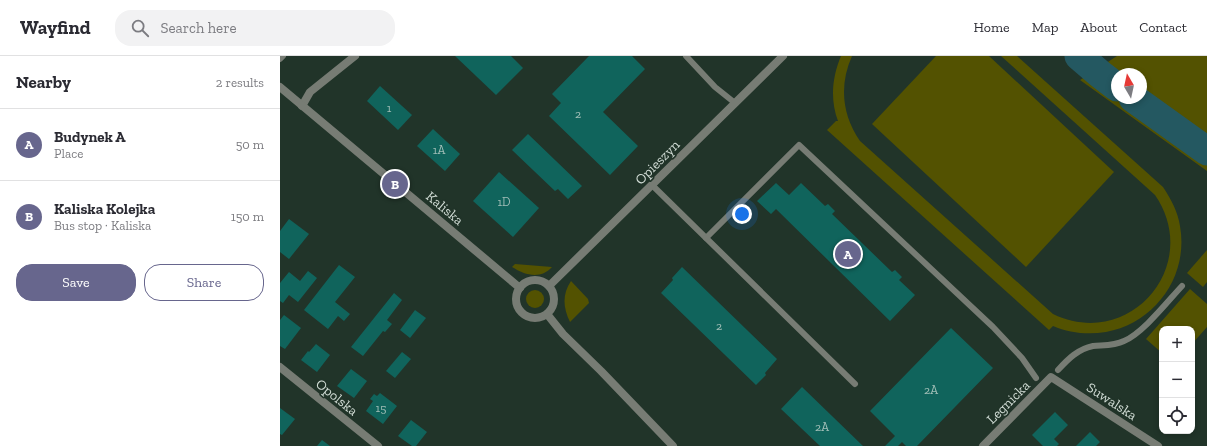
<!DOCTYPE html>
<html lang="en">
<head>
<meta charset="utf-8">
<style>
  :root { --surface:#fff; --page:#f2f2f3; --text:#2b2b33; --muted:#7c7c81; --line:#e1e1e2; --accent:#67668d }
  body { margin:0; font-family:"Zilla Slab",serif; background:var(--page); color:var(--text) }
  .controls { position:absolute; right:12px; bottom:12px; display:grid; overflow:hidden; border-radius:8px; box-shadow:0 2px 6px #0003 }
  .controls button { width:36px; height:36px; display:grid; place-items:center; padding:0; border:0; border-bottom:1px solid var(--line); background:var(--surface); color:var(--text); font:20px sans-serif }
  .compass { position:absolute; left:831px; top:12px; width:36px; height:36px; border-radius:50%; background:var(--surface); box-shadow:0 2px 6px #0003; rotate:351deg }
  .you { position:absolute; left:462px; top:158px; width:14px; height:14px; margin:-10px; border:3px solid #fff; border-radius:50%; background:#1a73e8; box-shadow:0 0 0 6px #1a73e833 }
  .badge { display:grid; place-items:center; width:26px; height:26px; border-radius:50%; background:var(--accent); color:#fff; font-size:13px; font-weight:700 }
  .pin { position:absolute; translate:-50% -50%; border:2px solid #fff; box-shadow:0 1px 4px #0006 }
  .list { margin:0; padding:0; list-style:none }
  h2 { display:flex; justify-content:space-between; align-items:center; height:52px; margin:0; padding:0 16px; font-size:17px }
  h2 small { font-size:13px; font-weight:400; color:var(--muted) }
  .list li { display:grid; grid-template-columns:26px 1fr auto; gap:12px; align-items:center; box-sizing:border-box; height:72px; padding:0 16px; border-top:1px solid var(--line) }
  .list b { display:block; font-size:15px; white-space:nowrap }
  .list p { margin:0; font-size:13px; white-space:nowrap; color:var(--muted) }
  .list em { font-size:13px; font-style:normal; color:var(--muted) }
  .actions { display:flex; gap:8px; padding:12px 16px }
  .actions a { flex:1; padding:9px 0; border:1px solid var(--accent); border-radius:16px; text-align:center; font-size:14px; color:var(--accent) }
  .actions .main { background:var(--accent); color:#fff }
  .icon { flex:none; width:22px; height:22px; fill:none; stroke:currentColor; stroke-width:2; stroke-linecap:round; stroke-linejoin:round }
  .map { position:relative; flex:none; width:927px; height:390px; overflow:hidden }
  header { display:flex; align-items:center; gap:24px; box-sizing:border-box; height:56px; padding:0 20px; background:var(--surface); border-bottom:1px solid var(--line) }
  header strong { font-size:19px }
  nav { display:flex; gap:22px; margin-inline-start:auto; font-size:14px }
  .search { width:280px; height:36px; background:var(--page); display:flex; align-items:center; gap:10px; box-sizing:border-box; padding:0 14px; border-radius:16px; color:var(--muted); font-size:15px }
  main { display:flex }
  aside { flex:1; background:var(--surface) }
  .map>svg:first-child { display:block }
  .green { fill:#535201; fill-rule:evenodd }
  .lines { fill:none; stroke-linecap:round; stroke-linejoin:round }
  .river { stroke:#245861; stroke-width:29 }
  .building { fill:#10645c }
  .service { stroke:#777c74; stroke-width:6 }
  .minor { stroke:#777c74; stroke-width:8 }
  .tertiary { stroke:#777c74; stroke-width:8 }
  .labels { text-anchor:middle; stroke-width:3.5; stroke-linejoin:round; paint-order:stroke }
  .number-label { font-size:12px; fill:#a1beb7 }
  .street-label { font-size:14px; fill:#d1dcd5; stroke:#213429 }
</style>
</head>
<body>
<header>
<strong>Wayfind</strong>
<div class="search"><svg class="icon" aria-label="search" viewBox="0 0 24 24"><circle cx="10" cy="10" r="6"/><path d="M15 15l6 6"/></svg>Search here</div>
<nav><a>Home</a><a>Map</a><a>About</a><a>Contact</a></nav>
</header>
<main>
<aside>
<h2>Nearby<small>2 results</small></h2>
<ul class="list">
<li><span class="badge">A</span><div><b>Budynek A</b><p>Place</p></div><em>50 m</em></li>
<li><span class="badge">B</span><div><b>Kaliska Kolejka</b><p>Bus stop · Kaliska</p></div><em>150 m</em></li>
</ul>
<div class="actions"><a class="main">Save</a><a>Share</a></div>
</aside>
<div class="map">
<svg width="927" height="390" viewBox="0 0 927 390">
  <rect width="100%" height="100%" fill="#213429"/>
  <g class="green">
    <path d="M561,0H572C559,29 562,59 580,85L773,258C850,295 923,209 875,139L721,0H737L883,131C891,143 898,156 900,170C909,220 875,267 826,276C808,279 789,277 773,270L769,274L547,74L556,65H558C550,44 552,21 561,0Z"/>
    <path d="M656,0H709L834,116L746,211L592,68Z"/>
    <path d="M837,0H927V115L800,24ZM837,18H861V42H837Z"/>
    <path d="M927,194V226L923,231L907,217Z"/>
    <path d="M235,208L272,211C260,224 245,219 232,211Z"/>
    <path d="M291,225L308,243L309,247L290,266C283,252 282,238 291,225Z"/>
    <path d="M910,233L927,248V271L912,288V273H882V297L866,283Z"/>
    <circle cx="255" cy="243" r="9"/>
  </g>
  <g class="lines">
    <g class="river">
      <path d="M799,0L820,18L837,31"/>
      <path d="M853,42L927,95"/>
    </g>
  </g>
  <g class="building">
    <path d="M175,0H231L243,12L216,39Z"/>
    <path d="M309,0H352L365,13L323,56L358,90L330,119L269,60L281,47L272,38Z"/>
    <path d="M100,30L132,59L118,74L87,45Z"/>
    <path d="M153,73L180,98L165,115L137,90Z"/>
    <path d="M248,78L302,130L288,143L278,133L275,135L232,94Z"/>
    <path d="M219,116L259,152L233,181L193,145Z"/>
    <path d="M496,127L509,139L521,127L545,150L548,148L555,155L552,158L612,216L615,214L622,221L619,224L635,239L610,265L496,153L491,158L477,145Z"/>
    <path d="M9,163L29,178L9,203L0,196V175Z"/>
    <path d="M59,209L75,221L55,246L70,258L64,265L58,260L48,273L24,254Z"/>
    <path d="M402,211L497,303L485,317L486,319L476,329L381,237L393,224L392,222Z"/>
    <path d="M28,215L37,222L18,246L9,239L3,247L0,245V227L9,216L20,225Z"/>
    <path d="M114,237L122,244L107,264L112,268L105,276L103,275L83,300L71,291Z"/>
    <path d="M135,254L146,262L130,282L120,274Z"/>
    <path d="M4,259L21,272L5,293L0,290V264Z"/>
    <path d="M671,272L713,312L637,390H626L622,386L618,390H605L615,380L590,355Z"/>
    <path d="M36,288L50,299L37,316L21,304L28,295L29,296Z"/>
    <path d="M122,296L131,303L115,322L106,315Z"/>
    <path d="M71,313L87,325L74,342L57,330Z"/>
    <path d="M522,331L583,390H540L501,353Z"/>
    <path d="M100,337L117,350L103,368L86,355L93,345L90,343L94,338L97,340Z"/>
    <path d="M0,352L15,363L2,379L0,378Z"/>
    <path d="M775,356L788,369L774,383L779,388L777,390H763L752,379Z"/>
    <path d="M131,364L147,376L136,390H132L118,380Z"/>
    <path d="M810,376L820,386L816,390H796Z"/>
    <path d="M42,384L50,390H37Z"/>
  </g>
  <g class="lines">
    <g class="service">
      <path d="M406,0L435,31L455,47"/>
      <path d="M0,3L3,0"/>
      <path d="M372,129L575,328"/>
      <path d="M426,182L519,89L713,271L742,302L756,322"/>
      <path d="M778,314C788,303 798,293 813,290C823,289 834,290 844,285C863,277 887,246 902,230"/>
    </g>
    <g class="minor">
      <path d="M22,50L30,36L75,0"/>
      <path d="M0,311L98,390"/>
      <path d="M703,390L771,321L878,390"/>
    </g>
    <g class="tertiary">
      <path d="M0,31L240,232"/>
      <circle cx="255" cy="243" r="19"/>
      <path d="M269,230L503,0"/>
      <path d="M267,258L283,278L321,315L393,390"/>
    </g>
  </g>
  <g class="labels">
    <g class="number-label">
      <text x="109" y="56">1</text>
      <text x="298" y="62">2</text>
      <text x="159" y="98">1A</text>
      <text x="224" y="150">1D</text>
      <text x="439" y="274">2</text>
      <text x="651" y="338">2A</text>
      <text x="101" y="356">15</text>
      <text x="542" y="375">2A</text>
    </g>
    <g class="street-label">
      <text transform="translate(377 106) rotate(-45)" y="5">Opieszyn</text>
      <text transform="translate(165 152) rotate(40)" y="5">Kaliska</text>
      <text transform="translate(57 341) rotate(39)" y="5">Opolska</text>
      <text transform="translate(832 345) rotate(33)" y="5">Suwalska</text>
      <text transform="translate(728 346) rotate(-45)" y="5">Legnicka</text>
    </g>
  </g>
</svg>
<div class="controls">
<button>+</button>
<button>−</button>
<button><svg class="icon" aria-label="locate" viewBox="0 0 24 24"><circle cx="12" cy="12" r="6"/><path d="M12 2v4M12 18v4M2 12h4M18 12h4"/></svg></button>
</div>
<svg class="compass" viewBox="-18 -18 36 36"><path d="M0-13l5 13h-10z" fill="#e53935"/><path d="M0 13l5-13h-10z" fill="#7c7c81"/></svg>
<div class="you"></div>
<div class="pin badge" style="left:568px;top:198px">A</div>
<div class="pin badge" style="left:115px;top:128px">B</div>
</div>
</main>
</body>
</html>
